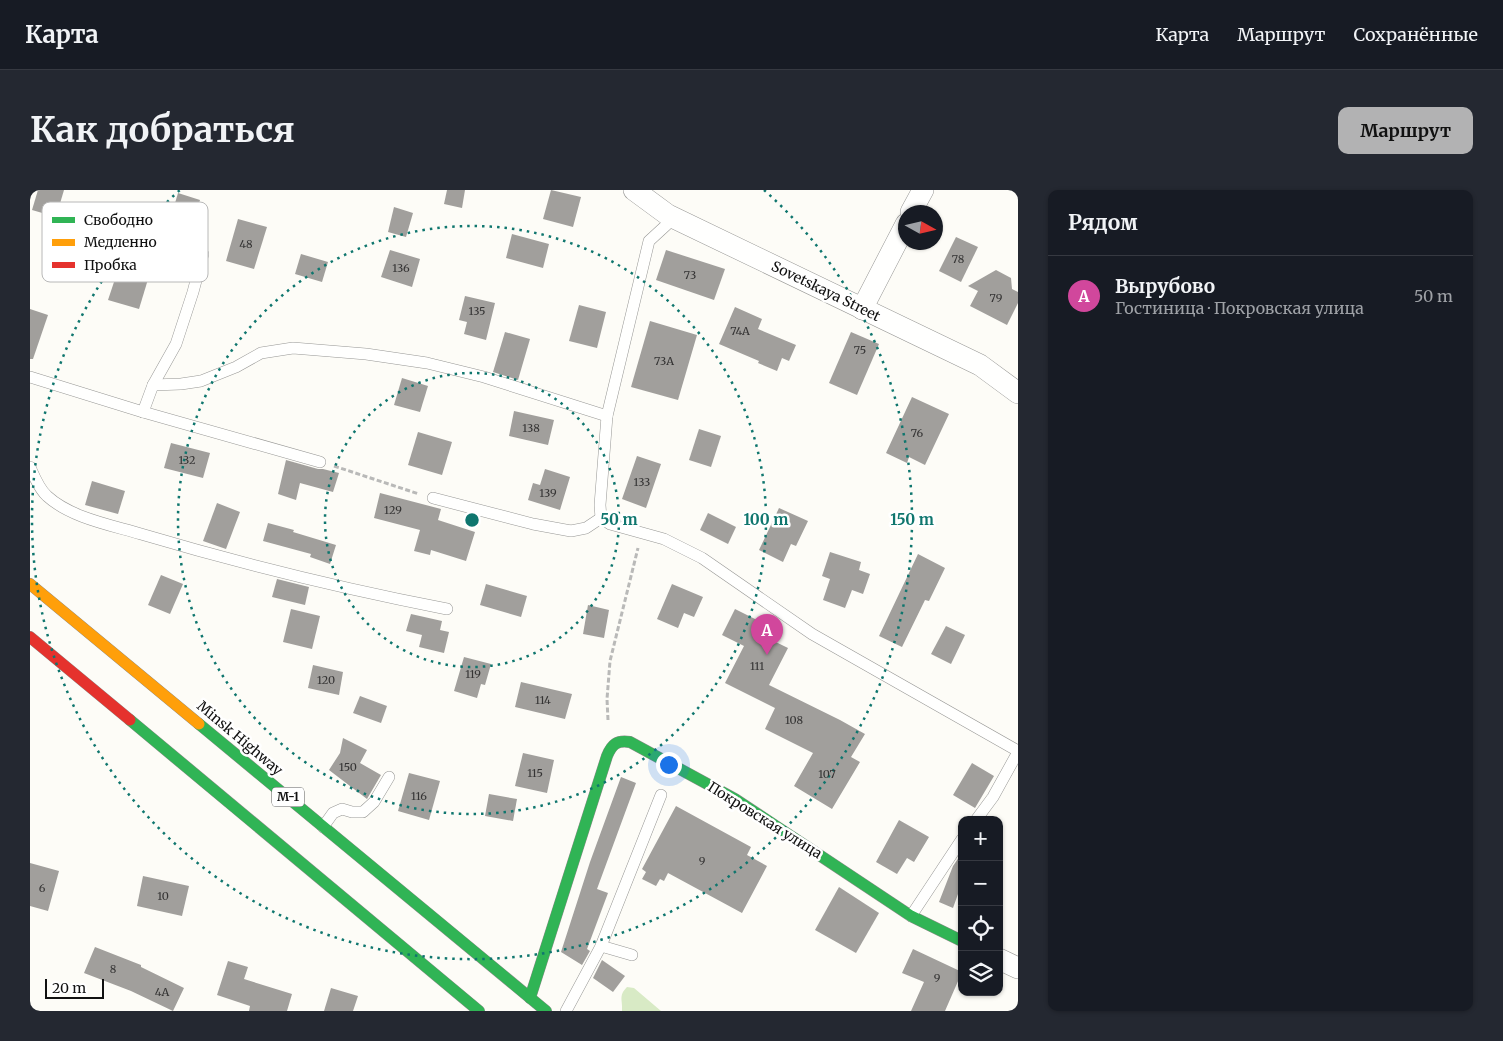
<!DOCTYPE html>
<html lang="ru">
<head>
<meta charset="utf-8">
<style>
  :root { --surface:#171b24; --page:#242831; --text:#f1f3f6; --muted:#9ea1a6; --line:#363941; --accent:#b2b2b3 }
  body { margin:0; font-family:Merriweather,serif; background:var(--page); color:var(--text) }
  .controls { position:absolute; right:15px; bottom:15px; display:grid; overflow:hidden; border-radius:10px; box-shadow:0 1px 4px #0004 }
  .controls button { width:45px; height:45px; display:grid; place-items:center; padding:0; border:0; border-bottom:1px solid var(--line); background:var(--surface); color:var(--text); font:25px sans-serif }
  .compass { position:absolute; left:868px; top:15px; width:45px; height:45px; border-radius:50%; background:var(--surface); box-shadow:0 1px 4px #0004; rotate:98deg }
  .scale { position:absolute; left:15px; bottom:12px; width:59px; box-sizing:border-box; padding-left:5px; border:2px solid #111; border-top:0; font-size:14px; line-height:18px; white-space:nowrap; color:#111; -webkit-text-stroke:4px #fff; paint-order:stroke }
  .you { position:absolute; left:638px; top:574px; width:18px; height:18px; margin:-12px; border:4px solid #fff; border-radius:50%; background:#1a73e8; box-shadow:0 0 0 8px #1a73e833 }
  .badge { display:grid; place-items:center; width:32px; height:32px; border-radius:50%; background:var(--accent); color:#fff; font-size:16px; font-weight:700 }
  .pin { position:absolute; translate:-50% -41px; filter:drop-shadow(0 1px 2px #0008) }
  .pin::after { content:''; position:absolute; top:26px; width:18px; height:15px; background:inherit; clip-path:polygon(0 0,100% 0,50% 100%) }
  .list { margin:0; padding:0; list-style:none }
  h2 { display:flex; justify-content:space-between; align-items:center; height:65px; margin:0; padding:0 20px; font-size:21px }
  h2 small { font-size:16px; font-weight:400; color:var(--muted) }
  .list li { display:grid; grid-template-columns:32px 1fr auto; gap:15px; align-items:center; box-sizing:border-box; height:80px; padding:0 20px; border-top:1px solid var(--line) }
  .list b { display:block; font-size:19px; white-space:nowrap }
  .list p { margin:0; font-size:16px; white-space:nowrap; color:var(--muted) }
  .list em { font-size:16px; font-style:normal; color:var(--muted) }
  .icon { flex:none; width:28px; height:28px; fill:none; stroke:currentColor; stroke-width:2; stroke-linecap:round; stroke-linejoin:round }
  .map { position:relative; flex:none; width:988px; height:821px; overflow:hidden; border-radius:10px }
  header { display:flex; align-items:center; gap:30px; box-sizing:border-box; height:70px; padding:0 25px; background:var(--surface); border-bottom:1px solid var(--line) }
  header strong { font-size:24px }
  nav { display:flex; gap:28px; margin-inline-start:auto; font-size:18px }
  .intro { display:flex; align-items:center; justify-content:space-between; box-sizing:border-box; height:120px; padding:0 30px }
  h1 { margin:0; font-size:35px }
  .button { padding:12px 22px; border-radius:10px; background:var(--accent); color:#111; font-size:18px; font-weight:700 }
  main { display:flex; gap:30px; padding:0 30px }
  aside { flex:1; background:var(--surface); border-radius:10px; box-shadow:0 1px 4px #0004 }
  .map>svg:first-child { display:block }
  .forest { fill:#d8eac5 }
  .building { fill:#a19f9c }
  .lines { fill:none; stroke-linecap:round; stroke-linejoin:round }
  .lane-casing { stroke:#979795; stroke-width:12 }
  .street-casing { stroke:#979795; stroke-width:22 }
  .fast-casing { stroke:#8e8d8b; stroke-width:12 }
  .slow-casing { stroke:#8e8d8b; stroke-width:12 }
  .jam-casing { stroke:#8e8d8b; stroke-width:12 }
  .path { stroke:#b9b9b8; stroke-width:3; stroke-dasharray:5 2.5; stroke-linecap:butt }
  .lane { stroke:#fffffe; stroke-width:11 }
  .street { stroke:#fffffe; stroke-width:21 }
  .fast { stroke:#30b455; stroke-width:11 }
  .slow { stroke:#ff9f0a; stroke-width:11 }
  .jam { stroke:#e5322d; stroke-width:11 }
  .ring { fill:none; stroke:#0f766e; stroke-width:2.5; stroke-dasharray:2.5 5 }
  .labels { text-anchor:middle; stroke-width:5; stroke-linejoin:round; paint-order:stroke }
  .number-label { font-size:11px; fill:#353434 }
  .shield { fill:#fff; stroke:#585858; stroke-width:1 }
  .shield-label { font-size:12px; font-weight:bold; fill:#111 }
  .street-label { font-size:14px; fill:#111; stroke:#fff }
  .key { fill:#fff; stroke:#b8b8b8; stroke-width:1 }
  .key-label { font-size:14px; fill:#111 }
  .centre { fill:#0f766e; stroke:#fff; stroke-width:2.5 }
  .ring-label { font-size:15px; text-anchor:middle; font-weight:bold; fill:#0f766e; stroke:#fff; stroke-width:5; stroke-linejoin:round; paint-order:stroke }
</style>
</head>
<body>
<header>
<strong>Карта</strong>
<nav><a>Карта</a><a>Маршрут</a><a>Сохранённые</a></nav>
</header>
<div class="intro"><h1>Как добраться</h1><a class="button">Маршрут</a></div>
<main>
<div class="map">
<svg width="988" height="821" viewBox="0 0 988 821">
  <rect width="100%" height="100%" fill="#fdfcf7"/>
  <path class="forest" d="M597,797L604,798L631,821H592C593,810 588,806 597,797Z"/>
  <g class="building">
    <path d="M8,0H34L26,27L2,20Z"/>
    <path d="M417,0H435L432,18L414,14Z"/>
    <path d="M521,0L551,7L543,37L513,29Z"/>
    <path d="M148,3L170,10L162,36L140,30Z"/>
    <path d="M364,17L383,23L376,47L358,42Z"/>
    <path d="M208,29L237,37L224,79L196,71Z"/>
    <path d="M482,44L519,54L513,78L476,68Z"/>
    <path d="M926,47L948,57L931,92L909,81Z"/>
    <path d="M360,60L390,69L382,97L351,87Z"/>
    <path d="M636,60L695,79L684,110L626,90Z"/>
    <path d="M271,64L298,72L292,92L265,84Z"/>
    <path d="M89,77L119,86L109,119L78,110Z"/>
    <path d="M966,80L981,88L982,99L988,102V113L977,135L940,116L948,101L938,96Z"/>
    <path d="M435,106L465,113L456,150L434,144L437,132L429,130Z"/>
    <path d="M549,115L576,122L567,158L539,151Z"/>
    <path d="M705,117L732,129L728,139L766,155L759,171L752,168L747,181L728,173L729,171L689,154Z"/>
    <path d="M0,119L18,125L3,169H0Z"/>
    <path d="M620,131L667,145L648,210L601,197Z"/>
    <path d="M475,142L500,149L488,190L463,182Z"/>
    <path d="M821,142L849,154L827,205L799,193Z"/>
    <path d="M372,188L398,196L390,222L364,215Z"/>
    <path d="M882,207L919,224L895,275L879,267L877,273L856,263Z"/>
    <path d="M484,221L524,230L518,255L479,246Z"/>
    <path d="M669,239L691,246L681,277L659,270Z"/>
    <path d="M388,242L422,252L412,285L378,275Z"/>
    <path d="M141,253L180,263L173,288L134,278Z"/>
    <path d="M607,266L631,274L616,318L592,309Z"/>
    <path d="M256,270L288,279H293L309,283L303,302L270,293L266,310L248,304Z"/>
    <path d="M515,279L540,287L530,320L498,310L503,293L510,295Z"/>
    <path d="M62,291L95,301L88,324L55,315Z"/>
    <path d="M350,303L411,319L408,330L445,342L436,371L401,360L400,365L384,361L390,340L344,328Z"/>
    <path d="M187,313L210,322L196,359L173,351Z"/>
    <path d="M749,318L778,331L766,356L761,354L753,372L729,360Z"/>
    <path d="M678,323L706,337L698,354L670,340Z"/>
    <path d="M238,333L264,340L263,342L306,355L300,374L280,367L281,364L233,351Z"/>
    <path d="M800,362L831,372L829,380L840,384L833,404L822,400L815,418L793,410L800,389L792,386Z"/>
    <path d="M888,364L915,378L899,411L895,410L872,457L849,446Z"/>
    <path d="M131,385L153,394L140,424L118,415Z"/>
    <path d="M247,389L279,397L275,415L242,407Z"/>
    <path d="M456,394L497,406L491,427L450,415Z"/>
    <path d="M642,394L673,407L664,427L654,423L648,438L627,429Z"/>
    <path d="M558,415L579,420L574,448L553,444Z"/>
    <path d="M261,419L290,426L282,459L253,452Z"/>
    <path d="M705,419L727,430L721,440L758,458L739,495L810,530L835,544L821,567L830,572L802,619L764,596L783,563L735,539L745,518L695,493L714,456L692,445Z"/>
    <path d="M381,424L412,431L410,440L419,442L414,463L389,457L392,445L376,441Z"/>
    <path d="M916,436L935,445L921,474L901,464Z"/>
    <path d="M434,467L461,474L455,495L451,494L447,508L424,501Z"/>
    <path d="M283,475L313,482L309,505L278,498Z"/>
    <path d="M491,492L542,504L535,529L485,517Z"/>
    <path d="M330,506L357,516L351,533L323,523Z"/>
    <path d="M313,548L337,560L330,573L351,585L337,609L299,580L310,563Z"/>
    <path d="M493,563L524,570L517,603L485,596Z"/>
    <path d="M942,573L964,586L945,618L923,605Z"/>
    <path d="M379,583L410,591L399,630L368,621Z"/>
    <path d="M591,587L606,593L567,699L578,703L557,759L560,761L552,775L531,762L560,672Z"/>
    <path d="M459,604L487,609L483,631L455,626Z"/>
    <path d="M646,616L721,657L717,665L737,676L712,723L638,683L634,691L630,689L626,696L612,689L616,682L612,679Z"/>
    <path d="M869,630L899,647L884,672L877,668L867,684L846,672Z"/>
    <path d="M932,663V706L928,704L923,718L909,712L923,676Z"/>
    <path d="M0,673L29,681L18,721L0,716Z"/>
    <path d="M113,686L159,696L152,726L107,716Z"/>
    <path d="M809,697L849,723L826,763L785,740Z"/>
    <path d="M65,757L111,775V777L154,798L143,821L101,801L54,783Z"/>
    <path d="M883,759L932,782L915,821H881L894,792L872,783Z"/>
    <path d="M572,770L595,786L583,802L563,788Z"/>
    <path d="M198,771L218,777L214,789L262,804L257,821H219L220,816L187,805Z"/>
    <path d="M301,798L328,806L323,821H294Z"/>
  </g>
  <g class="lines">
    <defs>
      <g id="lane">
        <path d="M0,187L113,222L290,272"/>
        <path d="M123,195L151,194L171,191L206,177L231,163L263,158L336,164L397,173L454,187L577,226"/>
        <path d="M113,222L123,195L146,154L163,102L173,64"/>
        <path d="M0,277C4,286 9,299 17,306C41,328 81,335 111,344C212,374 314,399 417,419"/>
        <path d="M403,308L503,334L541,341L556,338L571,328"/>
        <path d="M571,328L580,334L634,349L672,368L782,444L988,561"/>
        <path d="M571,328L570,315L577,226L619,51L644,28"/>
        <path d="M946,630L963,607L988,562"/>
        <path d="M293,637L303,623L312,619L322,622H333L344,612L359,587"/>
        <path d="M881,726L932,649"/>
        <path d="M571,756L602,765"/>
        <path d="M536,821L571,756L631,605"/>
      </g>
      <g id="street">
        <path d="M604,0L638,25L950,175L988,203"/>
        <path d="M881,22L893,0"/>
        <path d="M832,119L876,34"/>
        <path d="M969,769L988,778"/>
      </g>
      <g id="fast">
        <path d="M100,530L449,821"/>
        <path d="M169,534L516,821"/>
        <path d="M500,808L577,566C582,554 587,550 600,552L705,609L881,726L932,751"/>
      </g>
      <path id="slow" d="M0,394L169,534"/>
      <path id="jam" d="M0,447L100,530"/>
    </defs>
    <use href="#lane" class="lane-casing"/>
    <use href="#street" class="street-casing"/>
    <use href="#fast" class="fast-casing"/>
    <use href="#slow" class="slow-casing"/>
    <use href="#jam" class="jam-casing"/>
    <g class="path">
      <path d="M304,276L389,304"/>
      <path d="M578,530L577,509L580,471L608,358"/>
    </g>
    <use href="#lane" class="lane"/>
    <use href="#street" class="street"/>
    <use href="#fast" class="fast"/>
    <use href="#slow" class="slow"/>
    <use href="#jam" class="jam"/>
  </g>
  <g class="ring">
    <circle cx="442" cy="330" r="147"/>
    <circle cx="442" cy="330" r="294"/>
    <path d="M734 0A440 440 0 1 1 150 0"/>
  </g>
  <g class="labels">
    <g class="number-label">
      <text x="216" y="58">48</text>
      <text x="928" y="73">78</text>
      <text x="371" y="82">136</text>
      <text x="660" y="89">73</text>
      <text x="966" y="112">79</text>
      <text x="447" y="125">135</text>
      <text x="710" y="145">74А</text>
      <text x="830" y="164">75</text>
      <text x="634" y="175">73А</text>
      <text x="501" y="242">138</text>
      <text x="887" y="247">76</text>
      <text x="157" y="274">132</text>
      <text x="612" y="296">133</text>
      <text x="518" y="307">139</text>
      <text x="363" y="324">129</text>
      <text x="727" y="480">111</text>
      <text x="443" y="488">119</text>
      <text x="296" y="494">120</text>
      <text x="513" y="514">114</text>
      <text x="764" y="534">108</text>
      <text x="318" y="581">150</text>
      <text x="505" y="587">115</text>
      <text x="797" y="588">107</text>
      <text x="389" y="610">116</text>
      <text x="672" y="675">9</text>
      <text x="12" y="702">6</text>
      <text x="133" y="710">10</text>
      <text x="83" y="783">8</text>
      <text x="907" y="792">9</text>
      <text x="132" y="806">4А</text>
    </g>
    <rect class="shield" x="242" y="597.5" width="32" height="19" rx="4"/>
    <g class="shield-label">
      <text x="258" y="611">М-1</text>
    </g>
    <g class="street-label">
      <text transform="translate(796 101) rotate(26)" y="5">Sovetskaya Street</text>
      <text transform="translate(210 548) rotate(40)" y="5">Minsk Highway</text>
      <text transform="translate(735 630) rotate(32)" y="5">Покровская улица</text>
    </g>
  </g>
  <rect x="12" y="12" width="166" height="80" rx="8" class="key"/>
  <rect x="22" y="27" width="23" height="6" fill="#30b455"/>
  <rect x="22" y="49" width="23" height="7" fill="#ff9f0a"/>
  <rect x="22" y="72" width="23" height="6" fill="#e5322d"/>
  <g class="key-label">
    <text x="54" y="35">Свободно</text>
    <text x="54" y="57">Медленно</text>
    <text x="54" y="80">Пробка</text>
  </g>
  <circle cx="442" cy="330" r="8" class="centre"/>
  <g class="ring-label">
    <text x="589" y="335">50 m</text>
    <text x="736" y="335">100 m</text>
    <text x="882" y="335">150 m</text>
  </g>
</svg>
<div class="controls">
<button>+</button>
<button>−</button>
<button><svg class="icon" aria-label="locate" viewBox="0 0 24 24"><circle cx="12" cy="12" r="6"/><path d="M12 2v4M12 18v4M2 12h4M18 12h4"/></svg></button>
<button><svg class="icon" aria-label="layers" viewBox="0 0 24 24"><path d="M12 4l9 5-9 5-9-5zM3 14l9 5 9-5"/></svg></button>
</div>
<svg class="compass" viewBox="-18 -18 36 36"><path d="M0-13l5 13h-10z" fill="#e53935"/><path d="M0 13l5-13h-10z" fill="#9ea1a6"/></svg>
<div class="scale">20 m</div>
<div class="you"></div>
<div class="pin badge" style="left:737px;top:465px;background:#d1479c">A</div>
</div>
<aside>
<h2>Рядом<small></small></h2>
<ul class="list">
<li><span class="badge" style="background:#d1479c">A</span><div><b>Вырубово</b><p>Гостиница · Покровская улица</p></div><em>50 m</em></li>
</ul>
</aside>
</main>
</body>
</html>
